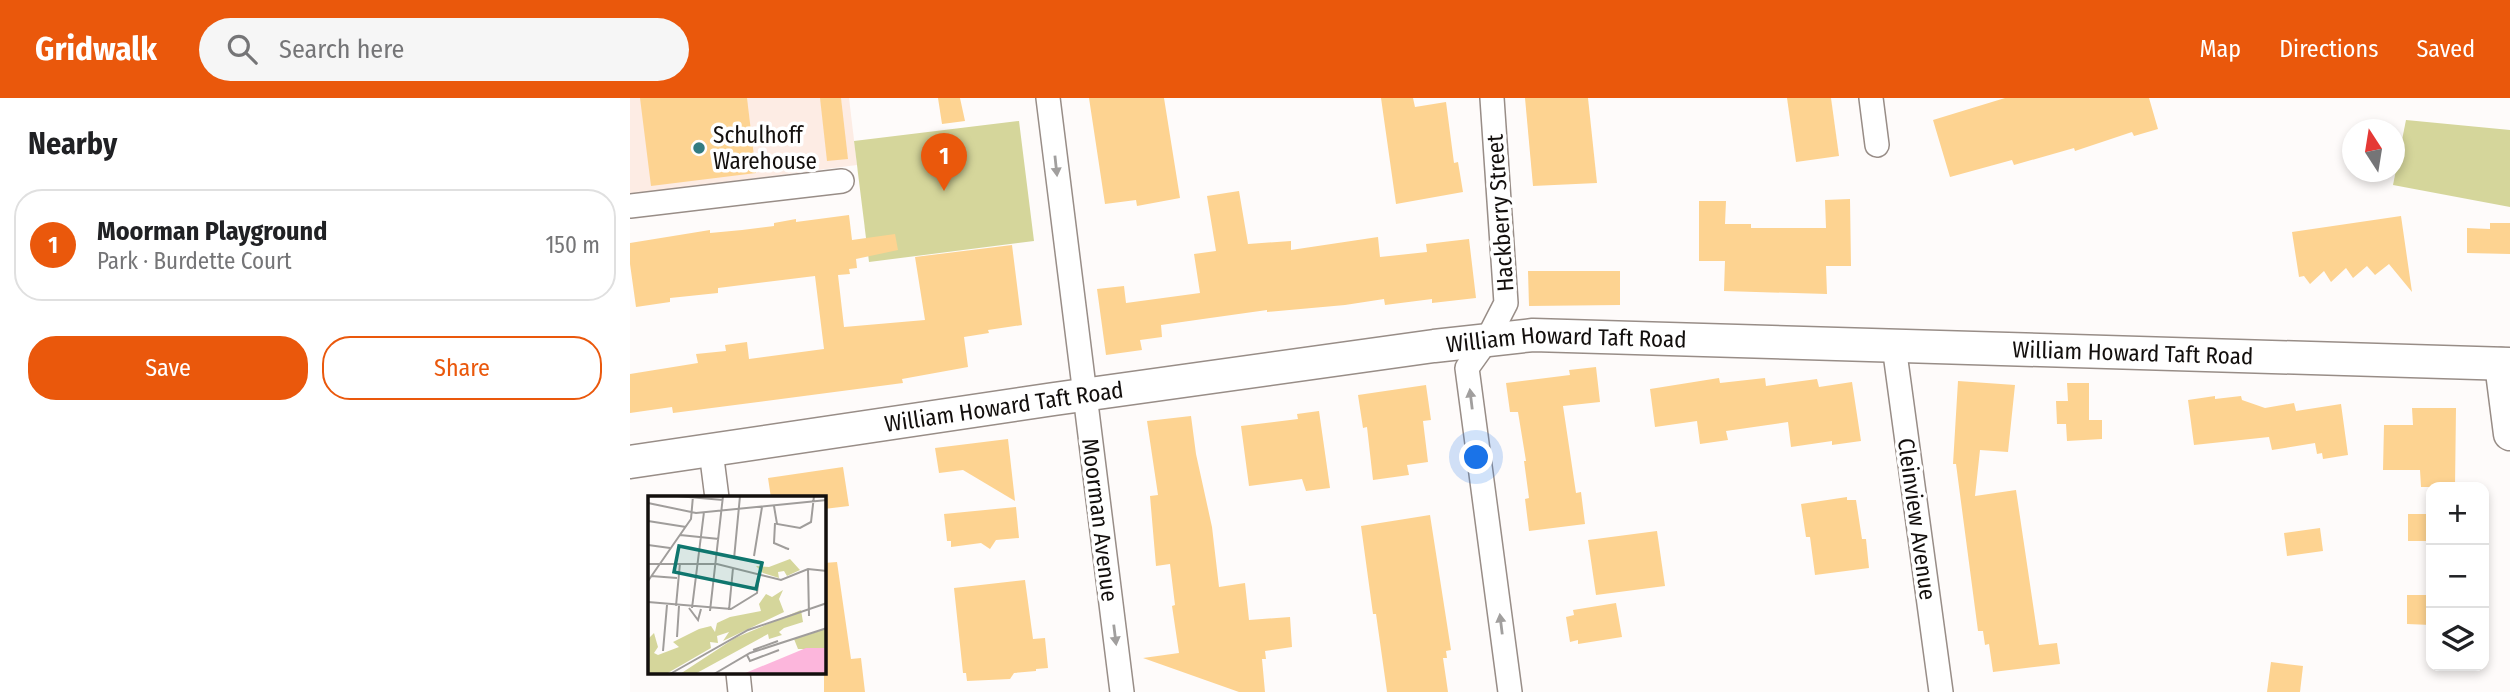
<!DOCTYPE html>
<html lang="en">
<head>
<meta charset="utf-8">
<style>
  :root { --surface:#fff; --page:#f6f6f6; --text:#202124; --muted:#757577; --line:#e0e0e0; --accent:#ea580c }
  body { margin:0; font-family:"Fira Sans Condensed",sans-serif; background:var(--page); color:var(--text) }
  .controls { position:absolute; right:21px; bottom:21px; display:grid; overflow:hidden; border-radius:14px; box-shadow:0 4px 10px #0003 }
  .controls button { width:63px; height:63px; display:grid; place-items:center; padding:0; border:0; border-bottom:2px solid var(--line); background:var(--surface); color:var(--text); font:35px sans-serif }
  .compass { position:absolute; left:1712px; top:21px; width:63px; height:63px; border-radius:50%; background:var(--surface); box-shadow:0 4px 10px #0003; rotate:348deg }
  .you { position:absolute; left:847px; top:360px; width:24px; height:24px; margin:-18px; border:5px solid #fff; border-radius:50%; background:#1a73e8; box-shadow:0 0 0 10px #1a73e833 }
  .badge { display:grid; place-items:center; width:46px; height:46px; border-radius:50%; background:var(--accent); color:#fff; font-size:23px; font-weight:700 }
  .pin { position:absolute; translate:-50% -58px; filter:drop-shadow(0 2px 4px #0008) }
  .pin::after { content:''; position:absolute; top:37px; width:24px; height:21px; background:inherit; clip-path:polygon(0 0,100% 0,50% 100%) }
  .list { margin:0; padding:0; list-style:none }
  h2 { display:flex; justify-content:space-between; align-items:center; height:91px; margin:0; padding:0 28px; font-size:30px }
  h2 small { font-size:23px; font-weight:400; color:var(--muted) }
  .list li { display:grid; grid-template-columns:46px 1fr auto; gap:21px; align-items:center; box-sizing:border-box; height:112px; margin:0 14px 14px; padding:0 14px; border:2px solid var(--line); border-radius:28px }
  .list b { display:block; font-size:26px; white-space:nowrap }
  .list p { margin:0; font-size:23px; white-space:nowrap; color:var(--muted) }
  .list em { font-size:23px; font-style:normal; color:var(--muted) }
  .actions { display:flex; gap:14px; padding:21px 28px }
  .actions a { flex:1; padding:16px 0; border:2px solid var(--accent); border-radius:28px; text-align:center; font-size:24px; color:var(--accent) }
  .actions .main { background:var(--accent); color:#fff }
  .icon { flex:none; width:38px; height:38px; fill:none; stroke:currentColor; stroke-width:2; stroke-linecap:round; stroke-linejoin:round }
  .map { position:relative; flex:none; width:1880px; height:594px; overflow:hidden }
  header { display:flex; align-items:center; gap:42px; box-sizing:border-box; height:98px; padding:0 35px; background:var(--accent); color:#fff }
  header strong { font-size:33px }
  nav { display:flex; gap:38px; margin-inline-start:auto; font-size:24px }
  .search { width:490px; height:63px; background:var(--page); display:flex; align-items:center; gap:18px; box-sizing:border-box; padding:0 24px; border-radius:38px; color:var(--muted); font-size:26px }
  main { display:flex }
  aside { flex:1; background:var(--surface) }
  .map>svg:first-child { display:block }
  .built { fill:#fdece4 }
  .green { fill:#d5d69b }
  .building { fill:#fdd391 }
  .lines { fill:none; stroke-linecap:round; stroke-linejoin:round }
  .street-casing { stroke:#988d87; stroke-width:26 }
  .secondary-casing { stroke:#988d87; stroke-width:35 }
  .street { stroke:#fff; stroke-width:23 }
  .secondary { stroke:#fff; stroke-width:32 }
  .oneway { fill:#a19f9e }
  .poi-dot { fill:#337c81; stroke:#fff; stroke-width:2.5 }
  .labels { text-anchor:middle; stroke-width:7; stroke-linejoin:round; paint-order:stroke }
  .poi-label { font-size:23px; fill:#130f0d; stroke:#fff; text-anchor:start }
  .street-label { font-size:23px; fill:#130f0d; stroke:#fff }
  .inset-road { fill:none; stroke:#a09d9b; stroke-width:2 }
  .view { fill:#0f766e; fill-opacity:0.15; stroke:#0f766e; stroke-width:3.5 }
  .inset-edge { fill:none; stroke:#130f0d; stroke-width:3.5 }
</style>
</head>
<body>
<header>
<strong>Gridwalk</strong>
<div class="search"><svg class="icon" aria-label="search" viewBox="0 0 24 24"><circle cx="10" cy="10" r="6"/><path d="M15 15l6 6"/></svg>Search here</div>
<nav><a>Map</a><a>Directions</a><a>Saved</a></nav>
</header>
<main>
<aside>
<h2>Nearby<small></small></h2>
<ul class="list">
<li><span class="badge">1</span><div><b>Moorman Playground</b><p>Park · Burdette Court</p></div><em>150 m</em></li>
</ul>
<div class="actions"><a class="main">Save</a><a>Share</a></div>
</aside>
<div class="map">
<svg width="1880" height="594" viewBox="0 0 1880 594">
  <rect width="100%" height="100%" fill="#fefbfa"/>
  <path class="built" d="M0,0H219L227,67L0,96Z"/>
  <g class="green">
    <path d="M1776,22L1880,32V109L1763,87Z"/>
    <path d="M389,23L404,143L239,164L224,43Z"/>
  </g>
  <g class="building">
    <path d="M10,0H117L126,75L21,88Z"/>
    <path d="M190,0H211L218,61L197,63Z"/>
    <path d="M308,0H330L335,23L312,26Z"/>
    <path d="M459,0H534L550,100L507,108L506,102L475,106Z"/>
    <path d="M751,0H783L785,9L816,4L824,65L828,64L833,94L766,106Z"/>
    <path d="M895,0H958L967,85L903,88Z"/>
    <path d="M1157,0H1201L1209,58L1166,64Z"/>
    <path d="M1375,0H1519L1528,31L1504,38L1502,34L1445,53L1444,50L1384,67L1382,62L1320,79L1303,22Z"/>
    <path d="M609,93L618,146L661,143V152L748,139L750,159L797,154L796,146L839,141L846,200L802,205V201L755,207L754,201L715,207L637,214V212L573,221L531,227L532,239L510,242L512,252L476,257L467,191L494,188L496,205L570,195L564,156L586,153L577,98Z"/>
    <path d="M1220,101L1221,168H1196L1197,196L1094,193L1095,163H1069V103H1096L1095,126H1121V130H1196L1195,102Z"/>
    <path d="M219,117L222,142L265,136L268,152L226,161L227,170L219,171L220,176L208,177L214,229L295,222L285,159L382,147L392,227L358,232L359,235L334,239L338,269L272,281L273,285L43,315L42,309L0,315V276L68,265L66,256L96,253L95,247L117,244L119,261L194,251L185,178L88,190V195L40,200V204L6,209L0,166V145L80,132V135L112,132L144,128V125L166,121V124Z"/>
    <path d="M1771,118L1782,194L1759,166L1745,177L1737,168L1723,180L1716,170L1701,184L1694,173L1680,186L1674,178L1669,179L1662,134Z"/>
    <path d="M1860,125H1880V156L1837,155V130L1860,131Z"/>
    <path d="M898,173H990V207L899,208Z"/>
    <path d="M966,269L970,304L933,308L946,395L951,394L955,426L899,433L895,401L899,400L894,363H896L888,314H880L876,285L940,277L939,272Z"/>
    <path d="M1089,280L1090,285L1135,280L1136,288L1187,281L1189,289L1222,284L1231,343L1202,347V343L1161,349L1158,324L1096,333L1098,342L1070,346L1067,323L1025,329L1020,291Z"/>
    <path d="M1328,283L1385,287L1378,354L1350,352L1345,398L1386,392L1409,547L1427,545L1430,566L1363,574L1359,546L1355,547L1353,533H1348L1326,366H1323Z"/>
    <path d="M1437,285H1459V322H1472V341L1437,343L1436,326H1427L1426,303H1438Z"/>
    <path d="M796,287L801,322L793,323L798,364L777,367L779,377L743,382L737,329L733,330L728,297Z"/>
    <path d="M1585,298V301L1611,298L1612,302L1635,310L1664,305L1666,313L1711,306L1718,357L1693,361L1692,355L1687,356L1685,345L1642,352L1639,339L1564,347L1558,302Z"/>
    <path d="M1782,310H1826L1825,389H1791L1790,372H1753L1754,327H1783Z"/>
    <path d="M689,313L700,390L676,393L672,381L619,388L611,328L668,321L667,316Z"/>
    <path d="M561,318L566,356L582,429L589,489L615,485L619,522L660,519L662,549L635,553L636,561H632L635,594H609L513,560L549,555L542,508L545,507L540,466L526,468L520,398L528,397L517,323Z"/>
    <path d="M378,341L385,403L333,372L309,375L305,350Z"/>
    <path d="M213,369L219,408L194,411V400H141L138,380Z"/>
    <path d="M1217,399V402H1226L1232,441H1236L1239,470L1185,477L1180,439H1176L1171,406Z"/>
    <path d="M386,409L389,440L366,442L360,451L351,445L321,449V443H317L314,416Z"/>
    <rect x="1778" y="416" width="23" height="27"/>
    <path d="M800,417L821,552L816,553L817,560H813L818,594H757L746,516H743L731,428Z"/>
    <path d="M1690,430L1693,453L1657,458L1654,435Z"/>
    <path d="M1027,433L1035,488L966,497L958,442Z"/>
    <path d="M207,464L221,561L231,560L235,594H194V465Z"/>
    <path d="M395,482L403,541L415,540L418,570L406,571V573L384,575L380,581L337,583L336,575H333L324,490Z"/>
    <path d="M1777,497H1801V527L1777,526Z"/>
    <path d="M986,505L992,539L948,546V542L940,544L936,519L944,517L943,512Z"/>
    <path d="M1641,564L1673,568L1670,594H1637Z"/>
  </g>
  <g class="lines">
    <defs>
      <g id="street">
        <path d="M418,0L492,594"/>
        <path d="M862,0L876,205L857,242L837,270L880,594"/>
        <path d="M1241,0L1247,47"/>
        <path d="M0,108L212,83"/>
        <path d="M1264,248L1311,594"/>
        <path d="M81,353L87,400"/>
        <path d="M108,575L110,594"/>
      </g>
      <g id="secondary">
        <path d="M1871,266L1880,336"/>
        <path id="s1" d="M0,364L424,301L804,248L903,237L1880,266"/>
      </g>
    </defs>
    <use href="#street" class="street-casing"/>
    <use href="#secondary" class="secondary-casing"/>
    <use href="#street" class="street"/>
    <use href="#secondary" class="secondary"/>
  </g>
  <defs><path id="oneway-solid" d="M-6-.8H1V-3.2L6.5 0L1 3.2V.8H-6Z" transform="scale(1.75)"/></defs>
  <g class="oneway">
    <use href="#oneway-solid" transform="translate(426 68) rotate(84)"/>
    <use href="#oneway-solid" transform="translate(841 301) rotate(-97)"/>
    <use href="#oneway-solid" transform="translate(871 526) rotate(-97)"/>
    <use href="#oneway-solid" transform="translate(485 537) rotate(83)"/>
  </g>
  <circle class="poi-dot" cx="69" cy="50" r="7"/>
  <g class="labels">
    <g class="poi-label">
      <text x="83" y="45">Schulhoff<tspan x="83" dy="26">Warehouse</tspan></text>
    </g>
    <g class="street-label">
      <text transform="translate(870 115) rotate(-94)" y="8">Hackberry Street</text>
      <text dy="8" stroke="none"><textPath href="#s1" startOffset="945">William Howard Taft Road</textPath></text>
      <text dy="8" stroke="none"><textPath href="#s1" startOffset="1512">William Howard Taft Road</textPath></text>
      <text dy="8" stroke="none"><textPath href="#s1" startOffset="378">William Howard Taft Road</textPath></text>
      <text transform="translate(1287 421) rotate(82)" y="8">Cleinview Avenue</text>
      <text transform="translate(470 422) rotate(83)" y="8">Moorman Avenue</text>
    </g>
  </g>
  <g transform="translate(18 398)">
    <rect width="178" height="178" fill="#fefbfa"/>
    <path d="M142,63L152,74L139,80L136,75L130,76L131,82L115,77L108,70L121,71ZM135,94L131,103L136,116L75,145L81,136L69,140L70,147L62,146L63,152L18,178H0V143L6,137L10,151L6,157L10,159L31,151L25,146L51,133L63,130L67,136L69,127L82,121L113,115L111,108L118,98L124,101ZM153,114L155,126L136,132L131,136L134,139L121,143L120,138L47,178H32L87,142ZM178,133V153H150L146,143Z" fill="#d5d69b"/>
    <path d="M158,152H178V178H95Z" fill="#fcb6dc"/>
    <path class="inset-road" d="M29,0L75,4M0,7L48,17L179,4M126,10L129,28L152,32L163,26L166,0M0,25L38,31M127,27L126,47L140,53H141L137,52M32,39L71,43M0,49L22,52M106,60L114,11M86,63L92,0M0,68H69L133,84L160,73L179,75M160,73L161,120M3,80L29,82M0,85L43,23L45,0M0,106L83,113L109,97L111,79M28,110L32,67M41,112L50,124L53,113M44,112L56,16M81,114L85,72M62,115L75,0M29,141L31,110M105,154L130,145M15,155L19,109M99,159L102,165L131,154M22,178L100,134L179,107M66,178L102,157L179,132"/>
    <path class="view" d="M31,50L114,67L108,93L26,76Z"/>
    <rect width="178" height="178" class="inset-edge"/>
  </g>
</svg>
<div class="controls">
<button>+</button>
<button>−</button>
<button><svg class="icon" aria-label="layers" viewBox="0 0 24 24"><path d="M12 4l9 5-9 5-9-5zM3 14l9 5 9-5"/></svg></button>
</div>
<svg class="compass" viewBox="-18 -18 36 36"><path d="M0-13l5 13h-10z" fill="#e53935"/><path d="M0 13l5-13h-10z" fill="#757577"/></svg>
<div class="you"></div>
<div class="pin badge" style="left:314px;top:93px">1</div>
</div>
</main>
</body>
</html>
